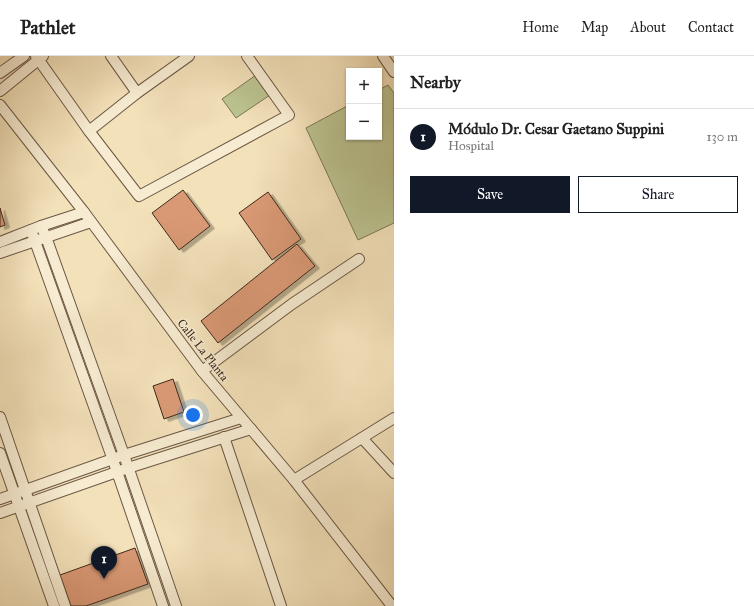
<!DOCTYPE html>
<html lang="en">
<head>
<meta charset="utf-8">
<style>
  :root { --surface:#fff; --page:#f6f6f6; --text:#222; --muted:#767676; --line:#e0e0e0; --accent:#111827 }
  body { margin:0; font-family:"IM FELL Great Primer",serif; background:var(--page); color:var(--text) }
  .controls { position:absolute; right:12px; top:12px; display:grid; overflow:hidden; border-radius:0px; box-shadow:0 1px 3px #0004 }
  .controls button { width:36px; height:36px; display:grid; place-items:center; padding:0; border:0; border-bottom:1px solid var(--line); background:var(--surface); color:var(--text); font:20px sans-serif }
  .you { position:absolute; left:193px; top:359px; width:14px; height:14px; margin:-10px; border:3px solid #fff; border-radius:50%; background:#1a73e8; box-shadow:0 0 0 6px #1a73e833 }
  .badge { display:grid; place-items:center; width:26px; height:26px; border-radius:50%; background:var(--accent); color:#fff; font-size:13px; font-weight:700 }
  .pin { position:absolute; translate:-50% -33px; filter:drop-shadow(0 1px 2px #0008) }
  .pin::after { content:''; position:absolute; top:21px; width:14px; height:12px; background:inherit; clip-path:polygon(0 0,100% 0,50% 100%) }
  .list { margin:0; padding:0; list-style:none }
  h2 { display:flex; justify-content:space-between; align-items:center; height:52px; margin:0; padding:0 16px; font-size:17px }
  h2 small { font-size:13px; font-weight:400; color:var(--muted) }
  .list li { display:grid; grid-template-columns:26px 1fr auto; gap:12px; align-items:center; box-sizing:border-box; height:56px; padding:0 16px; border-top:1px solid var(--line) }
  .list b { display:block; font-size:15px; white-space:nowrap }
  .list p { margin:0; font-size:13px; white-space:nowrap; color:var(--muted) }
  .list em { font-size:13px; font-style:normal; color:var(--muted) }
  .actions { display:flex; gap:8px; padding:12px 16px }
  .actions a { flex:1; padding:9px 0; border:1px solid var(--accent); border-radius:0px; text-align:center; font-size:14px; color:var(--accent) }
  .actions .main { background:var(--accent); color:#fff }
  .map { position:relative; flex:none; width:394px; height:550px; overflow:hidden }
  header { display:flex; align-items:center; gap:24px; box-sizing:border-box; height:56px; padding:0 20px; background:var(--surface); border-bottom:1px solid var(--line) }
  header strong { font-size:19px }
  nav { display:flex; gap:22px; margin-inline-start:auto; font-size:14px }
  main { display:flex }
  aside { flex:1; background:var(--surface) }
  .map>svg:first-child { display:block }
  .green { fill:#bbc390; stroke:#7c7656 }
  .building { fill:#d99975; stroke:#3e291d; filter:url(#shadow) }
  .lines { fill:none; stroke-linecap:round; stroke-linejoin:round }
  .minor-casing { stroke:#6b5744; stroke-width:12 }
  .minor { stroke:#f7ecd2; stroke-width:10 }
  .labels { text-anchor:middle; stroke-width:3; stroke-linejoin:round; paint-order:stroke }
  .street-label { font-size:12px; fill:#3e291d; stroke:#f7ecd2 }
</style>
</head>
<body>
<header>
<strong>Pathlet</strong>
<nav><a>Home</a><a>Map</a><a>About</a><a>Contact</a></nav>
</header>
<main>
<div class="map">
<svg width="394" height="550" viewBox="0 0 394 550">
  <defs>
    <filter id="shadow"><feDropShadow dx="4.5" dy="2.5" stdDeviation="0" flood-color="#0004"/></filter>
  </defs>
  <rect width="100%" height="100%" fill="#f3e1ba"/>
  <filter id="stains"><feTurbulence type="fractalNoise" baseFrequency=".005" numOctaves="4"/><feColorMatrix values="0 0 0 0 .2 0 0 0 0 .09 0 0 0 0 .02 0 0 0 .5 -.17"/></filter>
  <radialGradient id="worn" r=".72"><stop offset=".6" stop-color="#630" stop-opacity="0"/><stop offset="1" stop-color="#630" stop-opacity=".3"/></radialGradient>
  <g class="green">
    <path d="M256,19L270,39L236,62L222,43Z"/>
    <path d="M388,29L394,37V167L358,184L306,72L349,49V81H379V34Z"/>
  </g>
  <g class="building">
    <path d="M183,134L210,170L179,194L152,157Z"/>
    <path d="M268,136L301,183L272,204L239,157Z"/>
    <path d="M0,152L5,169L0,171Z"/>
    <path d="M297,188L315,210L218,287L201,265Z"/>
    <path d="M173,323L184,356L164,363L153,330Z"/>
    <path d="M135,492L148,528L86,550H71L60,519Z"/>
  </g>
  <g class="lines">
    <defs>
      <g id="minor">
        <path d="M36,0L89,75L139,140L289,59L247,0"/>
        <path d="M111,0L137,37"/>
        <path d="M383,0L394,16"/>
        <path d="M0,17L24,0"/>
        <path d="M0,35L43,0"/>
        <path d="M0,49L84,156L202,315L294,424L392,550"/>
        <path d="M89,75L137,37L189,0"/>
        <path d="M41,170L46,181L124,399L176,550"/>
        <path d="M31,174L113,404L163,550"/>
        <path d="M0,186L41,170L84,156"/>
        <path d="M0,197L91,166"/>
        <path d="M202,315L292,248L359,203"/>
        <path d="M0,361L65,550"/>
        <path d="M224,381L281,550"/>
        <path d="M362,382L394,417"/>
        <path d="M0,397L54,550"/>
        <path d="M294,424L394,362"/>
        <path d="M0,443L124,399L241,362"/>
        <path d="M0,457L128,412L251,373"/>
      </g>
    </defs>
    <use href="#minor" class="minor-casing"/>
    <use href="#minor" class="minor"/>
  </g>
  <g class="labels">
    <g class="street-label">
      <text transform="translate(203 294) rotate(52)" y="4">Calle La Planta</text>
    </g>
  </g>
  <rect width="100%" height="100%" filter="url(#stains)"/>
  <rect width="100%" height="100%" fill="url(#worn)"/>
</svg>
<div class="controls">
<button>+</button>
<button>−</button>
</div>
<div class="you"></div>
<div class="pin badge" style="left:104px;top:523px">1</div>
</div>
<aside>
<h2>Nearby<small></small></h2>
<ul class="list">
<li><span class="badge">1</span><div><b>Módulo Dr. Cesar Gaetano Suppini</b><p>Hospital</p></div><em>130 m</em></li>
</ul>
<div class="actions"><a class="main">Save</a><a>Share</a></div>
</aside>
</main>
</body>
</html>
